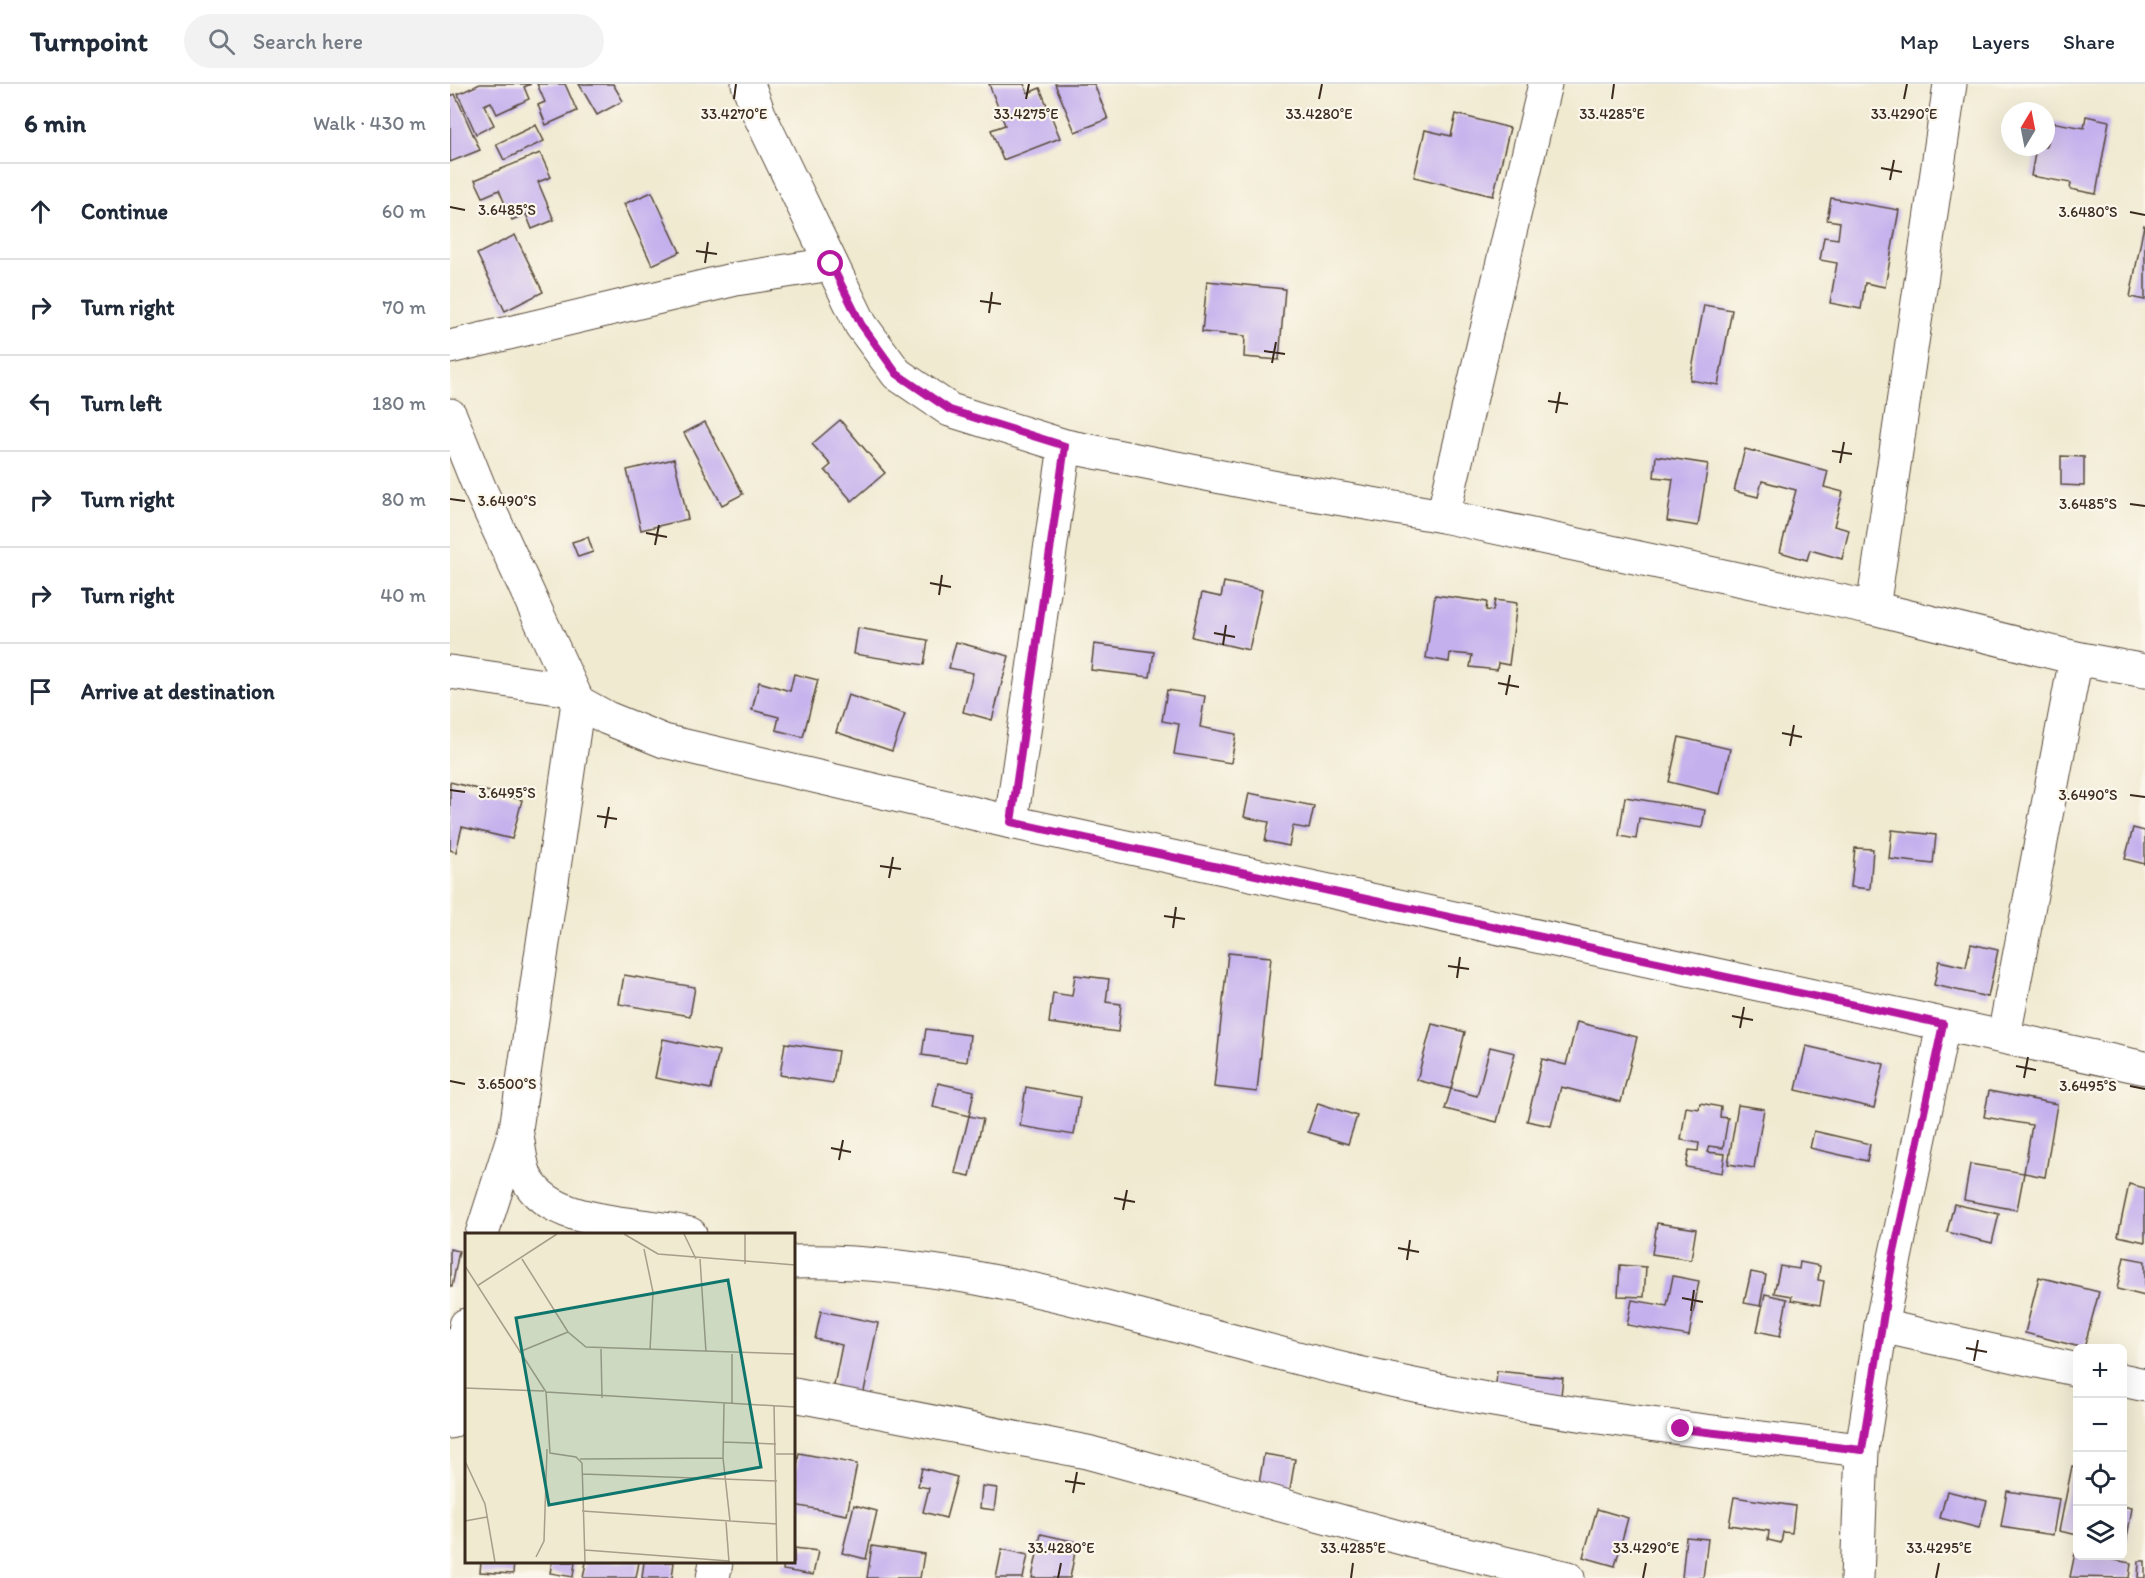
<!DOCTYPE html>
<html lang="en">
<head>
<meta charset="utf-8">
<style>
  :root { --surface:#fff; --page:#f2f2f3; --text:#1f2937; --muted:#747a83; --line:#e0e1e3 }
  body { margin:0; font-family:Itim,sans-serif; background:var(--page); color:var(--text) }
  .controls { position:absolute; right:18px; bottom:18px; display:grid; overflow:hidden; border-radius:9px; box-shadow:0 6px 24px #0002 }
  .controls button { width:54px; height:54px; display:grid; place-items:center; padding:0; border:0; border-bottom:2px solid var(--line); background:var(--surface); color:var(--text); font:30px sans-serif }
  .compass { position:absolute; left:1551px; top:18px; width:54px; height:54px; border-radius:50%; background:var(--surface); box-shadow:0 6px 24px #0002; rotate:10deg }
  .stop { position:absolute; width:18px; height:18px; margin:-14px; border:4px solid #b5179e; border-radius:50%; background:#fff }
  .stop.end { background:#b5179e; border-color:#fff; box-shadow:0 2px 6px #0008 }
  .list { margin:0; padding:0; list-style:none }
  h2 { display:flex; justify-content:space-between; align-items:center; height:78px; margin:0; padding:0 24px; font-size:26px }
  h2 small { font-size:20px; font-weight:400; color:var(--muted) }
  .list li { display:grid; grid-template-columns:39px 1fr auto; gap:18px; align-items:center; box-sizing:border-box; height:96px; padding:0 24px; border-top:2px solid var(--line) }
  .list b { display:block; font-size:22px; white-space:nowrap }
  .list em { font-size:20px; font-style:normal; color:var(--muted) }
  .icon { flex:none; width:33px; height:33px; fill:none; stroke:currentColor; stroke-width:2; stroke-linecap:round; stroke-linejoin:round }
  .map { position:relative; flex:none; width:1695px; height:1494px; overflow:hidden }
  header { display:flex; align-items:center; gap:36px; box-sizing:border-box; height:84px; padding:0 30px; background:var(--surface); border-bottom:2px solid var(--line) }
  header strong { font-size:28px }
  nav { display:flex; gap:33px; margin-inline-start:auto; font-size:21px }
  .search { width:420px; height:54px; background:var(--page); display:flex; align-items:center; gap:15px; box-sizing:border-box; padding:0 21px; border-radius:33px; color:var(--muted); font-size:22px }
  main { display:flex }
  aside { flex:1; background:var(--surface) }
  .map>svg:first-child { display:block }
  .building { fill:#c4b0ed }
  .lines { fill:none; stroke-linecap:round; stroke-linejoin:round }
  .street-casing { stroke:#564739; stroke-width:35 }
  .street { stroke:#fff; stroke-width:33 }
  .route { stroke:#b5179e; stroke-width:8 }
  .ticks { fill:none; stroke:#3b2a1e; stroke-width:2 }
  .inset-road { fill:none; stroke:#a89d89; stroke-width:1.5 }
  .view { fill:#0f766e; fill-opacity:0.15; stroke:#0f766e; stroke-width:3 }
  .inset-edge { fill:none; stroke:#3b2a1e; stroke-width:3 }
  .ticks-label { font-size:15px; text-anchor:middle; fill:#3b2a1e; stroke:#fbf7ec; stroke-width:4.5; stroke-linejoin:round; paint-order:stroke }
</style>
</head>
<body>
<header>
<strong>Turnpoint</strong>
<div class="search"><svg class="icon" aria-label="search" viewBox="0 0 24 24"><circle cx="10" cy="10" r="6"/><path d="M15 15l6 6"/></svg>Search here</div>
<nav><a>Map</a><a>Layers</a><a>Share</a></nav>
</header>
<main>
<aside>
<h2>6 min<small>Walk · 430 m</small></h2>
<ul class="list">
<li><svg class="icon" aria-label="ahead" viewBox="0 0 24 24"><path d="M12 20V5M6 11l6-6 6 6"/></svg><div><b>Continue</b></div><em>60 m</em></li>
<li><svg class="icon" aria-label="right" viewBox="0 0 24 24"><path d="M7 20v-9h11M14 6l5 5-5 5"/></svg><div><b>Turn right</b></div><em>70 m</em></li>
<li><svg class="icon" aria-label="left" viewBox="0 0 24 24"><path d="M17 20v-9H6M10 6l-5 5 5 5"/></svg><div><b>Turn left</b></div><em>180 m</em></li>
<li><svg class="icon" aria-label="right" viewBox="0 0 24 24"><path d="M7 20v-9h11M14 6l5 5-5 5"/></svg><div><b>Turn right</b></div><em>80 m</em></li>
<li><svg class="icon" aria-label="right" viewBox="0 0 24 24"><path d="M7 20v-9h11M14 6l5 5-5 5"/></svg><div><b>Turn right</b></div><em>40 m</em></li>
<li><svg class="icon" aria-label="arrive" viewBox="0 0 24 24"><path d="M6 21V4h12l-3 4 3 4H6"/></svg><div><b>Arrive at destination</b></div></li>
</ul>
</aside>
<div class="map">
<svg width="1695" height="1494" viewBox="0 0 1695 1494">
  <rect width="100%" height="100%" fill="#fbf7ec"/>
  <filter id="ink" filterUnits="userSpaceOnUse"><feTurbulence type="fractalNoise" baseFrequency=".0167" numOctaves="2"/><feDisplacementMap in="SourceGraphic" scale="12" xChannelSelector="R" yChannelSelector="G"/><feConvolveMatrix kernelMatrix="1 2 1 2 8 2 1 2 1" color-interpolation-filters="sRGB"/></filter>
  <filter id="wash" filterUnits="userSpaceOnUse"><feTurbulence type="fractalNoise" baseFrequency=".008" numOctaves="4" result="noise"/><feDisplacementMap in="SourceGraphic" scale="24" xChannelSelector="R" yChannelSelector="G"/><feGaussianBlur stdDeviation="1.35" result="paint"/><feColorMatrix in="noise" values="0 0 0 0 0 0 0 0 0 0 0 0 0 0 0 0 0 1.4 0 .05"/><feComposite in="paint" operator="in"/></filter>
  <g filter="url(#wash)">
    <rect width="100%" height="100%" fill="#f0ead1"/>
    <g id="blocks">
      <g class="building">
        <path d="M30,0H81L74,3L79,15L47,30L41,18L34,21L44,41L26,50L8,10Z"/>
        <path d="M87,0H115L127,27L96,41L88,21L95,18Z"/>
        <path d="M129,0H163L173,17L147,31Z"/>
        <path d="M539,0H574L578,9L590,4L610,54L553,76L541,46L555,41Z"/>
        <path d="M605,0H644L658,35L625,48Z"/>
        <path d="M5,10L30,66L0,78V12Z"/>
        <path d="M1006,30L1060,44L1043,112L964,93L975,46L1001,52Z"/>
        <path d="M1636,32L1659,37L1646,110L1620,105L1621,99L1581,92L1586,63H1596L1601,38L1634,44Z"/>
        <path d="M86,41L94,57L54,76L46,60Z"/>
        <path d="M90,69L101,93L88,98L104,136L82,145L76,130L62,136L49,106L33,113L25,96Z"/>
        <path d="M202,108L230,168L202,181L174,120Z"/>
        <path d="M1381,114L1449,126L1435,203L1415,199L1411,225L1380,219L1387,179L1370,176L1374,153L1388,155L1390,138L1377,136Z"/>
        <path d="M1694,141L1695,142V216L1680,213Z"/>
        <path d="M65,151L93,208L55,227L27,170Z"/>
        <path d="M757,197L835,205L829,276L794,273L795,252L752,248Z"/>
        <path d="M1254,221L1282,226L1268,301L1240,296Z"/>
        <path d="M390,336L435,389L402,417L375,386L381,381L362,360Z"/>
        <path d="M255,338L293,410L272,421L234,349Z"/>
        <path d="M1295,365L1378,387L1374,403L1393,408L1384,442L1399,446L1392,475L1360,466L1357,476L1330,468L1346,406L1312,397L1308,413L1284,407Z"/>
        <path d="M1206,372L1258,380L1248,442L1217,437L1223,395L1204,393Z"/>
        <path d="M1611,372L1634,373V402L1611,401Z"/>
        <path d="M224,375L238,435L191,446L177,386Z"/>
        <path d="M138,453L143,468L128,473L122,458Z"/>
        <path d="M774,498L812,506L799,566L742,553L752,509L771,513Z"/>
        <path d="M985,511L1037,518L1036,526L1043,527L1045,516L1067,519L1059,581L1048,579L1047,586L1020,583L1022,571L1000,569L999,578L976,574Z"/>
        <path d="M408,544L478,556L474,581L404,570Z"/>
        <path d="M506,558L559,572L542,636L513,628L523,589L499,584Z"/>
        <path d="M644,560L704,568L700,593L641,586Z"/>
        <path d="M344,590L368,596L353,653L326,646L329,633L302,626L309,598L340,607Z"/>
        <path d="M717,606L755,612L750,643L786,650L781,679L724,670L729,640L712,637Z"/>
        <path d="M398,611L455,630L442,667L386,648Z"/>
        <path d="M1229,653L1280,665L1270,710L1219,698Z"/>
        <path d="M0,698L72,716L62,755L12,743L6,768L0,766Z"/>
        <path d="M799,709L864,722L859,745L843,742L839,762L815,757L819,738L794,733Z"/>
        <path d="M1175,713L1255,726L1252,744L1189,734L1186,755L1169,752Z"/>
        <path d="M1683,744L1695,747V780L1675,775Z"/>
        <path d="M1442,746L1486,751L1483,780L1439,775Z"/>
        <path d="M1405,764L1423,765L1420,805L1401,803Z"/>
        <path d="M1521,860L1548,866L1538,913L1484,901L1489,877L1516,883Z"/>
        <path d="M778,869L821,873L807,1008L764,1003Z"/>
        <path d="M174,891L245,903L240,932L169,920Z"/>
        <path d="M625,891L659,895L656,918L671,920L668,948L599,939L603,909L622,912Z"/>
        <path d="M1127,938L1187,953L1171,1018L1111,1003L1101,1042L1077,1037L1092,975L1116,981Z"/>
        <path d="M982,940L1015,948L1001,1005L967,996Z"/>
        <path d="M476,945L520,951L517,978L472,971Z"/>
        <path d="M213,955L269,967L261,1005L205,994Z"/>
        <path d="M335,959L388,967L383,999L330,991Z"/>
        <path d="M1356,962L1434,980L1424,1024L1346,1006Z"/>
        <path d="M1040,963L1065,969L1047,1038L995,1025L1001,1005L1027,1012Z"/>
        <path d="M488,999L524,1007L519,1032L533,1035L520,1092L505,1089L519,1032L483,1023Z"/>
        <path d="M576,1003L630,1013L624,1051L570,1042Z"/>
        <path d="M1539,1007L1607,1020L1595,1093L1574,1089L1582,1041L1534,1033Z"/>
        <path d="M868,1019L907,1032L898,1060L858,1048Z"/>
        <path d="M1250,1019L1271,1023L1270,1033L1278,1034L1273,1064L1259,1062L1257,1068L1275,1070L1272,1089L1236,1083L1239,1066L1248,1067L1249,1059L1231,1056L1236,1023L1249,1025Z"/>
        <path d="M1288,1021L1314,1025L1304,1084L1278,1080Z"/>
        <path d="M1364,1047L1420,1060L1417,1077L1360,1064Z"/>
        <path d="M1520,1080L1574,1089L1567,1126L1514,1116Z"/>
        <path d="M1679,1100L1695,1104V1158L1668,1152Z"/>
        <path d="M1504,1120L1549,1130L1542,1159L1497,1148Z"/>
        <path d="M1207,1139L1246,1145L1241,1176L1202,1170Z"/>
        <path d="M0,1165L9,1167L2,1203L0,1202Z"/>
        <path d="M1674,1173L1695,1177V1212L1667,1205Z"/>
        <path d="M1350,1178L1370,1182L1368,1196L1374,1197L1370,1221L1341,1216L1342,1212L1324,1209L1330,1182L1349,1185Z"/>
        <path d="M1170,1181L1196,1183L1194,1213L1168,1212Z"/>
        <path d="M1301,1188L1316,1191L1310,1222L1294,1219Z"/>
        <path d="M1223,1192L1249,1197L1239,1252L1177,1241L1182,1216L1217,1222Z"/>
        <path d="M1589,1193L1649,1208L1634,1264L1575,1249Z"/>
        <path d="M1315,1210L1337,1215L1330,1252L1307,1247Z"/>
        <path d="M371,1227L428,1239L412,1317L382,1311L392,1261L365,1255Z"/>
        <path d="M1047,1287L1113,1294L1110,1320L1045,1313Z"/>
        <path d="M349,1369L407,1380L397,1431L344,1421V1398Z"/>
        <path d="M814,1370L845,1375L837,1424L806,1418Z"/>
        <path d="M1622,1382L1628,1383V1451L1609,1447Z"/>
        <path d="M472,1384L507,1393L496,1434L473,1428L479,1404L468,1402Z"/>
        <path d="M532,1402L547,1404L544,1426L530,1424Z"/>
        <path d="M1497,1407L1537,1417L1529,1444L1490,1434Z"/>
        <path d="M1557,1407L1609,1415L1603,1451L1551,1443Z"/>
        <path d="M1284,1413L1345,1422L1342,1449L1333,1448L1331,1459L1318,1456L1319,1447L1279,1441Z"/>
        <path d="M404,1421L427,1427L416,1475L392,1469Z"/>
        <path d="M1672,1422L1682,1424L1676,1460H1672Z"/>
        <path d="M1147,1425L1178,1434L1165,1482L1133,1473Z"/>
        <path d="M591,1450L627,1458L620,1494H582Z"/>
        <path d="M1236,1453L1258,1455L1253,1494H1232Z"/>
        <path d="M422,1462L474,1470L470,1494H417Z"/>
        <path d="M344,1464L368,1467L363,1491L333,1486L334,1478H344Z"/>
        <path d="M552,1465L578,1471L573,1494H546Z"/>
        <path d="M1625,1469L1681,1479L1679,1494L1620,1493Z"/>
        <path d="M1689,1477H1695V1494H1688Z"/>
        <path d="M31,1478H64L63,1490L30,1488Z"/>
        <path d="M102,1478H125L123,1493L100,1489Z"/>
        <path d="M136,1478H189L186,1494H133Z"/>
        <path d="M194,1478H224L222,1494H192Z"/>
      </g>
    </g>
  </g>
  <g filter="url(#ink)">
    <use href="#blocks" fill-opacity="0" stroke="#564739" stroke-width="1.5"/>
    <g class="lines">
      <defs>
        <g id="street">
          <path d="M298,0L309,30L411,241L447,290L500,326L615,362L827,404L993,432L1423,524L1626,574L1695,587"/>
          <path d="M0,263L286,195L381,180"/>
          <path d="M0,331L29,403L128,618L157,634L214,657L561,738L1695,984"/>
          <path d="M993,432L1095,0"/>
          <path d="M1423,524L1500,0"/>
          <path d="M0,588L121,606"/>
          <path d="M128,618L66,1045C69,1060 70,1082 77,1095C103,1144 193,1137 240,1150"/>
          <path d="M561,738L615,362"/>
          <path d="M1554,952L1626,574"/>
          <path d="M32,1150L65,1047"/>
          <path d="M344,1178C535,1174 720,1246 905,1288C1071,1327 1243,1346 1412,1366"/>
          <path d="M1431,1242L1628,1286"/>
          <path d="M1672,1296L1695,1301"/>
          <path d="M344,1311L637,1368L970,1459L1118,1494"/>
          <path d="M0,1338L16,1241"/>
          <path d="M263,1494L266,1478"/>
          <path d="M1407,1494L1412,1366L1431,1242L1493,941"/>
        </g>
      </defs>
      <use href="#street" class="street-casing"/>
      <use href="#street" class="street"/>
    </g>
  </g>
  <g class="lines" filter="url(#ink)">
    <path class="route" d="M381,180L411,240L447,290L500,326L615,362L561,738L1493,940L1443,1173L1412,1366L1231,1345"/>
  </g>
  <path class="ticks" d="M284,15L286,0M576,15L579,0M869,15L872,0M1162,15L1164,0M1454,15L1457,0M1431,84L1452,88M1440,96L1444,76M0,123L15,126M1680,128L1695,131M246,167L267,170M255,179L258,158M530,217L551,220M539,229L542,208M814,267L835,270M822,279L826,258M1098,317L1118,320M1106,329L1110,308M1382,367L1402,370M1390,379L1394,358M0,415L15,417M1680,420L1695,422M196,449L217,453M205,461L209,441M480,499L501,503M489,511L492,491M764,549L785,553M773,561L776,541M1048,599L1069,603M1056,611L1060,591M1332,649L1352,653M1340,662L1344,641M0,706L15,708M1680,711L1695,713M147,732L167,735M155,744L159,723M430,782L451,785M439,794L443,773M714,832L735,835M723,844L726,823M998,882L1019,885M1007,894L1010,873M1282,932L1303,936M1290,944L1294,923M1566,982L1586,986M1574,994L1578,973M0,997L15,1000M1680,1002L1695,1005M381,1064L401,1068M389,1076L393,1056M664,1114L685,1118M673,1126L677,1106M948,1164L969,1168M957,1176L960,1156M1232,1214L1253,1218M1241,1227L1244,1206M1516,1264L1537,1268M1524,1277L1528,1256M615,1397L635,1400M623,1409L627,1388M608,1494L611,1479M901,1494L903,1479M1193,1494L1196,1479M1486,1494L1489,1479"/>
  <g transform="translate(15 1149)">
    <rect width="330" height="330" fill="#f0ead1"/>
    <path class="inset-road" d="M159,1L193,21L330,32M219,1L231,26M179,16L188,59L185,117M57,26L103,99L121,114L330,121M235,26L241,119M280,31V1M0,33L81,159L330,174M12,53L92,1M136,116L137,165M54,119L103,99M0,155L79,158M81,159L85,220L111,224L117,230L120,329M259,170L258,225L265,288M267,170V121M309,172L312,329M258,209L311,211M311,221H330M115,226L258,225M0,228L20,271L30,329M117,241L312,248M117,278L312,291M0,288L22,284M261,289L264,329M120,317L264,328M71,324L79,308L82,216"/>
    <path class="view" d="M263,47L296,234L84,272L51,85Z"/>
    <rect width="330" height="330" class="inset-edge"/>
  </g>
  <g class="ticks-label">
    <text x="284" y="35">33.4270°E</text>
    <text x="1454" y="35">33.4290°E</text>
    <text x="576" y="35">33.4275°E</text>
    <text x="869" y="35">33.4280°E</text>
    <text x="1162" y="35">33.4285°E</text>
    <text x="57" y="131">3.6485°S</text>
    <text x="1638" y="133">3.6480°S</text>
    <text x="57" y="422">3.6490°S</text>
    <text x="1638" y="425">3.6485°S</text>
    <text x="57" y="714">3.6495°S</text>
    <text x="1638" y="716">3.6490°S</text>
    <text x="57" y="1005">3.6500°S</text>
    <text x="1638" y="1007">3.6495°S</text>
    <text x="611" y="1469">33.4280°E</text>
    <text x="903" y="1469">33.4285°E</text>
    <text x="1196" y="1469">33.4290°E</text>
    <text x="1489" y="1469">33.4295°E</text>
  </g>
</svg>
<div class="controls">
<button>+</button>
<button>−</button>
<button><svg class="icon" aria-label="locate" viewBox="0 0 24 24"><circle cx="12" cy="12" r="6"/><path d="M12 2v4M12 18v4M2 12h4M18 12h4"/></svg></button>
<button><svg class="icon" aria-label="layers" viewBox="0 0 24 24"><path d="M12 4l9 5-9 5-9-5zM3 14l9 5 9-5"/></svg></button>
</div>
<svg class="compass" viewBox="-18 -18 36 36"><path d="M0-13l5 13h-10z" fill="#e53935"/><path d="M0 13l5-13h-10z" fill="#747a83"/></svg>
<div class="stop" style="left:381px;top:180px"></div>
<div class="stop end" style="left:1231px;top:1345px"></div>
</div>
</main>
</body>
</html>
